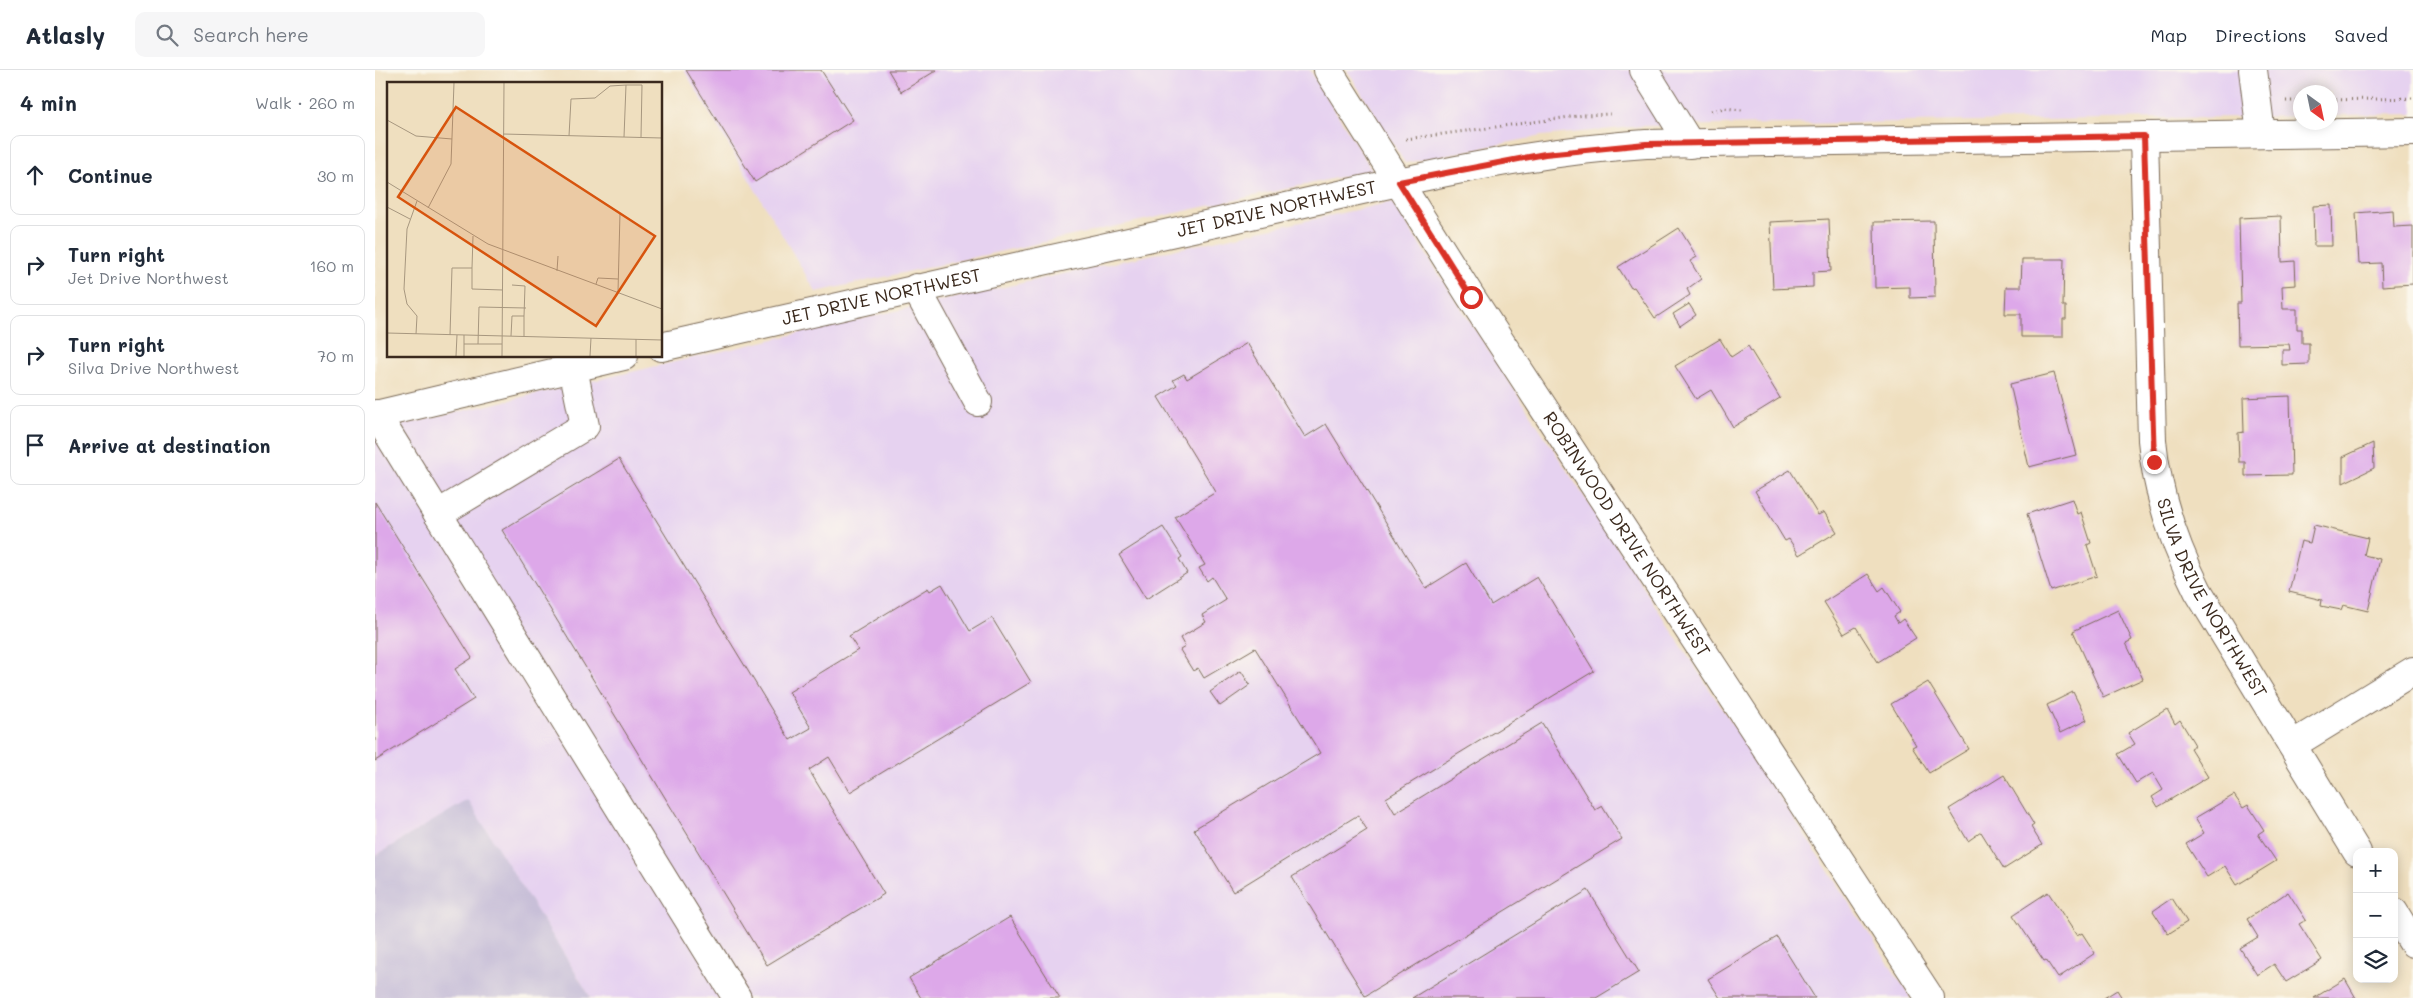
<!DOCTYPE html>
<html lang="en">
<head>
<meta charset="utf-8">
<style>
  :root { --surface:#fff; --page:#f6f6f7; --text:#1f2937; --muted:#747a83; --line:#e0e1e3 }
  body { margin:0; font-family:Mali,sans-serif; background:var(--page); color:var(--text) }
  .controls { position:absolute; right:15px; bottom:15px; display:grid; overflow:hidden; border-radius:10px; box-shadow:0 2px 12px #0003 }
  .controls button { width:45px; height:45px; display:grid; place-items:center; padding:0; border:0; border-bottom:1px solid var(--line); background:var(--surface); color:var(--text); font:25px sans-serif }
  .compass { position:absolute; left:1918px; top:15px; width:45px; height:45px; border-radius:50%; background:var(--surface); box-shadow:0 2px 12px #0003; rotate:147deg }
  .stop { position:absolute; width:15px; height:15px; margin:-11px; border:4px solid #d93025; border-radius:50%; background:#fff }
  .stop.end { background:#d93025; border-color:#fff; box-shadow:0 1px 5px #0008 }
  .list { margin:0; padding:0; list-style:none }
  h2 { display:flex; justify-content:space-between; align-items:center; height:65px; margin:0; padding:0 20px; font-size:21px }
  h2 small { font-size:16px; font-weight:400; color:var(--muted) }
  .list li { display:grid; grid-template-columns:32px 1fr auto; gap:15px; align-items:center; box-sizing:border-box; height:80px; margin:0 10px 10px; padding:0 10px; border:1px solid var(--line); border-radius:10px }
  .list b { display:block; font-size:19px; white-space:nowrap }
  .list p { margin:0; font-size:16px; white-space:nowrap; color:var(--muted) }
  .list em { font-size:16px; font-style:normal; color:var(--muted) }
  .icon { flex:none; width:28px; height:28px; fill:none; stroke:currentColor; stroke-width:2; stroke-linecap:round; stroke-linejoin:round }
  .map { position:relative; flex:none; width:2038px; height:928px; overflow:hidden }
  header { display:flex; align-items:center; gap:30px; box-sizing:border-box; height:70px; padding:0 25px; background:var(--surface); border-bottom:1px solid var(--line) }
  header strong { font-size:24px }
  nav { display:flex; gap:28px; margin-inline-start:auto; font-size:18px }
  .search { width:350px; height:45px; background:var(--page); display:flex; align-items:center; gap:12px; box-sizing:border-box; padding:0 18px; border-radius:10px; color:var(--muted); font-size:19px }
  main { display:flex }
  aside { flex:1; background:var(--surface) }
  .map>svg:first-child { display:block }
  .built { fill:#e6d2f0 }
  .industrial { fill:#c8bfd8 }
  .building { fill:#dda8e9 }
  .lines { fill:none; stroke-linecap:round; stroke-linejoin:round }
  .minor-casing { stroke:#7a6956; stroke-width:30 }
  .path { stroke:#7a6956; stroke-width:3; stroke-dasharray:1 4; stroke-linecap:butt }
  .minor { stroke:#fff; stroke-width:28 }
  .route { stroke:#d93025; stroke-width:6 }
  .labels { text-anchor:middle; stroke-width:4; stroke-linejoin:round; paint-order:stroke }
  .street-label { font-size:18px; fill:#3b2a1e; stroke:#fbf7ec }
  .inset-road { fill:none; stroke:#a7977f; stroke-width:1 }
  .view { fill:#d7540e; fill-opacity:0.15; stroke:#d7540e; stroke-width:2.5 }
  .inset-edge { fill:none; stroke:#3b2a1e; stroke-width:2.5 }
</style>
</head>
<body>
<header>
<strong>Atlasly</strong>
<div class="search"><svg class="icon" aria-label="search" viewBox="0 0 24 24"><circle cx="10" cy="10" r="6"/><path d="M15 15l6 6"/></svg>Search here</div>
<nav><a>Map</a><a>Directions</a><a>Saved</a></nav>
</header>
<main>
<aside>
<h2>4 min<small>Walk · 260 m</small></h2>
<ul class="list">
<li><svg class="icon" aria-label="ahead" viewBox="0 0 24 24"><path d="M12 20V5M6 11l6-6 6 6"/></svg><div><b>Continue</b></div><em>30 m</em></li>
<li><svg class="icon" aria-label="right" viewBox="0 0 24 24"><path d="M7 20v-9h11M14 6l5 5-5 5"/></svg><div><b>Turn right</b><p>Jet Drive Northwest</p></div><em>160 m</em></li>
<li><svg class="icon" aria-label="right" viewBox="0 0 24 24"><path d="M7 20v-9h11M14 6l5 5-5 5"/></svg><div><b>Turn right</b><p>Silva Drive Northwest</p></div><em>70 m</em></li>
<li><svg class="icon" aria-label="arrive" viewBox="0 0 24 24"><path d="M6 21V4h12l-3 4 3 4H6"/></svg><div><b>Arrive at destination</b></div></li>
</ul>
</aside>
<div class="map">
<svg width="2038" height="928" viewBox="0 0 2038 928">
  <rect width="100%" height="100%" fill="#fbf7ec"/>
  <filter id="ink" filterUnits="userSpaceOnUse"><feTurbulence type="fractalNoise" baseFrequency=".02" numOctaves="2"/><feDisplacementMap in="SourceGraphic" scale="10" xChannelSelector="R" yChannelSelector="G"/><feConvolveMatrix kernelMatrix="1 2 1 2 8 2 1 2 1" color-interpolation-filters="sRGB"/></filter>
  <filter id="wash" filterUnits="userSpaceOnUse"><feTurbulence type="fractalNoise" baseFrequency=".0096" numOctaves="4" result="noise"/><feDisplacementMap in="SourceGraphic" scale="20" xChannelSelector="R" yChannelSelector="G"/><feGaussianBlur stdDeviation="1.12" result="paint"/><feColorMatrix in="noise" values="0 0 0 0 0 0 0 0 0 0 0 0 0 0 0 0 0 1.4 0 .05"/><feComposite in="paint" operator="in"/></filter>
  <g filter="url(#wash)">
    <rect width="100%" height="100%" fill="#efdfbf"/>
    <g class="built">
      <path d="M309,0H935L997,100L441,222Z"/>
      <path d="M972,0H2038V44L1956,45V22H1926L1925,46L1267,56L1166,66L1030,93Z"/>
      <path d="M1017,132L1536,928H216L93,731L0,786V361L547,235Z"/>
    </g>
    <path class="industrial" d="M93,730L216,928H0V786Z"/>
    <g id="blocks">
      <g class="building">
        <path d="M311,0H446L478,50L380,112Z"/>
        <path d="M513,0H562L526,22Z"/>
        <path d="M1956,135L1957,176H1939L1938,136Z"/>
        <path d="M2018,140L2019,157L2038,156V214L2007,216L2006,193L1984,194L1981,143Z"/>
        <path d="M1906,146L1907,192L1920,191L1921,215L1907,216L1908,239H1922V259H1927V273H1934V294L1907,295V280H1915L1914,274L1863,275L1862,233H1866L1864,148Z"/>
        <path d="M1454,149L1456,201L1438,202V217L1398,219L1395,152Z"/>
        <path d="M1559,151L1560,227L1535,228V217L1500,218L1499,152Z"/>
        <path d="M1304,158L1322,187L1315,191L1326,209L1312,219L1315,225L1280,248L1259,217L1256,218L1243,197Z"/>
        <path d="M1647,189H1689L1688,236H1691V249H1688V267H1646V244H1630L1631,217H1646Z"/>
        <path d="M1314,234L1321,245L1305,256L1298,244Z"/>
        <path d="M1345,269L1356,287L1373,276L1405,328L1358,357L1336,320L1321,329L1300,296Z"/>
        <path d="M872,273L930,367L951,354L1051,518L1091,493L1116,535L1162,507L1219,601L1011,728L1020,743L1167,653L1220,740L1227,736L1247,769L990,926L917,807L992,760L983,745L858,822L819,759L945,683L880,578L829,608L823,598L818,601L805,580L810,577L805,568L831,552L827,545L851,530L837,507L832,511L824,498L830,495L800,447L841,422L783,327L802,315L798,310L809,304L812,309Z"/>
        <path d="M1679,303L1701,385L1654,397L1635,314Z"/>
        <path d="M1915,326L1917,405L1870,406V392H1864L1863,363L1869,362L1868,328Z"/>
        <path d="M1998,373L1999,398L1968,413V387Z"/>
        <path d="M244,389L415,670L436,658L414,622L483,580L474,566L553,518L555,521L567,514L595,561L617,548L656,612L475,722L454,687L434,700L509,824L392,895L127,460Z"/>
        <path d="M1415,400L1443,445L1449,442L1462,462L1424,485L1414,469L1410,471L1380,421Z"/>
        <path d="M1697,429L1702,444L1706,442L1716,473L1712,475L1722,506L1676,521L1652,444Z"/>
        <path d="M0,432L97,588L80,599L99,629L0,691Z"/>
        <path d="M1939,455L1993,468L1989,485L2005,489L1993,541L1968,535L1966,540L1946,536L1947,530L1914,522L1926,471L1935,473Z"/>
        <path d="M788,457L807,487L804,489L812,503L771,529L744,485Z"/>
        <path d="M1493,504L1504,521L1509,517L1525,542L1519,546L1523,553L1528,549L1541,568L1503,592L1481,557L1469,564L1449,532Z"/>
        <path d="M1743,540L1757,570L1751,573L1768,609L1728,627L1698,561Z"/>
        <path d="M866,601L875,615L845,636L835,622Z"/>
        <path d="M1553,612L1594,679L1554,703L1537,677L1541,675L1516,634Z"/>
        <path d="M1698,622L1712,650L1685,663L1672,635Z"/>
        <path d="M1792,639L1800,654L1805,650L1820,675L1815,678L1833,707L1783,737L1777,727L1788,720L1778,703L1761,713L1743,684L1760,674L1753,663Z"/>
        <path d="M1629,705L1659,755L1656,757L1667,775L1629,799L1606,762L1593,771L1574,739Z"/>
        <path d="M1859,725L1868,738L1873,735L1889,760L1883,764L1901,791L1862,815L1850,796L1832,807L1811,774L1829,763L1820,748Z"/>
        <path d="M1213,820L1264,902L1221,928H1037Z"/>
        <path d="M1673,822L1702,866L1707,863L1720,883L1683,908L1671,890L1669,891L1638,845Z"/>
        <path d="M1913,822L1931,850L1924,854L1947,890L1911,912L1899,894L1882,905L1865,878L1883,867L1872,849Z"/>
        <path d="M1797,828L1812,852L1793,864L1778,841Z"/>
        <path d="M635,847L685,928H546L534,908Z"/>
        <path d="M1402,867L1440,928H1345L1333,909Z"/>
        <path d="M1970,909L1981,928H1939Z"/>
        <path d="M1742,920L1747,928H1729Z"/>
      </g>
    </g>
  </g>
  <g filter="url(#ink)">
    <use href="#blocks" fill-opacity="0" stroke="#7a6956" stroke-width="1"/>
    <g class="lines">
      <defs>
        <g id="minor">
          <path id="s1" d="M953,0L1096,227L1555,928"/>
          <path d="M1269,0L1315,74"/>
          <path d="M1878,0L1886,64"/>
          <path id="s2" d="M1769,66L1777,370C1782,423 1799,474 1823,521L1982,782"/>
          <path d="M541,218L603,332"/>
          <path id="s3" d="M286,277C477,233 667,191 858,149C994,119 1131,83 1271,74L2038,62"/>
          <path d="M1,344L362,928"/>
          <path d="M0,345L249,286"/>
          <path d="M63,444L210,356L198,298"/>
          <path d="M1917,675L2038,601"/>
          <path d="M2019,842L2038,873"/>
        </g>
      </defs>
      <use href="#minor" class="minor-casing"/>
      <g class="path">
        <path d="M1956,30L2038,28"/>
        <path d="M1911,31H1926"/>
        <path d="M1336,41L1349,38L1367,40"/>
        <path d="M1031,69L1210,45L1235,44"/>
      </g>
      <use href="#minor" class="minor"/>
    </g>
  </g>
  <g class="lines" filter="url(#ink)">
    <path class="route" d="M1096,227L1024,112L1170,84L1271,74L1769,66L1779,392"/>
  </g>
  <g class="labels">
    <g class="street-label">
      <text dy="6" stroke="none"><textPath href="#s3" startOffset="631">JET DRIVE NORTHWEST</textPath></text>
      <text dy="6" stroke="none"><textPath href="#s3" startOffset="226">JET DRIVE NORTHWEST</textPath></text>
      <text dy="6" stroke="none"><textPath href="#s1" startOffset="552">ROBINWOOD DRIVE NORTHWEST</textPath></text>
      <text dy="6" stroke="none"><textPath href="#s2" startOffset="475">SILVA DRIVE NORTHWEST</textPath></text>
    </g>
  </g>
  <g transform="translate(12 12)">
    <rect width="275" height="275" fill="#efdfbf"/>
    <path class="inset-road" d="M0,38L29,54L65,57M116,52L275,56M182,54L184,17L208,16L223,4L239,3M237,55L239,3H255L254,55M0,100L101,162L275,227M0,125L23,137M41,126L64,82L67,1M85,186L86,154M170,189L171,174M209,202L211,196L231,197M125,203L138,204L137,234M231,210L233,131M0,251L275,258M29,252L30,234L20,222L17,207L20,147L30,119M63,253L65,186H85V207L116,208M124,254L125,234H137V255M77,262H115M91,262L92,225L139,226M69,274L70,253M77,274V253M115,274L117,1M203,274L204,256M249,274V257"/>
    <path class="view" d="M69,25L268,154L209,244L11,115Z"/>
    <rect width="275" height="275" class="inset-edge"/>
  </g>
</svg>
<div class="controls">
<button>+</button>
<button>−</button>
<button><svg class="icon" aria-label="layers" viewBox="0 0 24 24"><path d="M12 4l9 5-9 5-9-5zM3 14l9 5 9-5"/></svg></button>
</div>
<svg class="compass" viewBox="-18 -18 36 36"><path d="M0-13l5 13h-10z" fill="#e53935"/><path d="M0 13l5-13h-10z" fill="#747a83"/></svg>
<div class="stop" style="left:1096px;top:227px"></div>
<div class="stop end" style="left:1779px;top:392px"></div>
</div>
</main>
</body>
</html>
